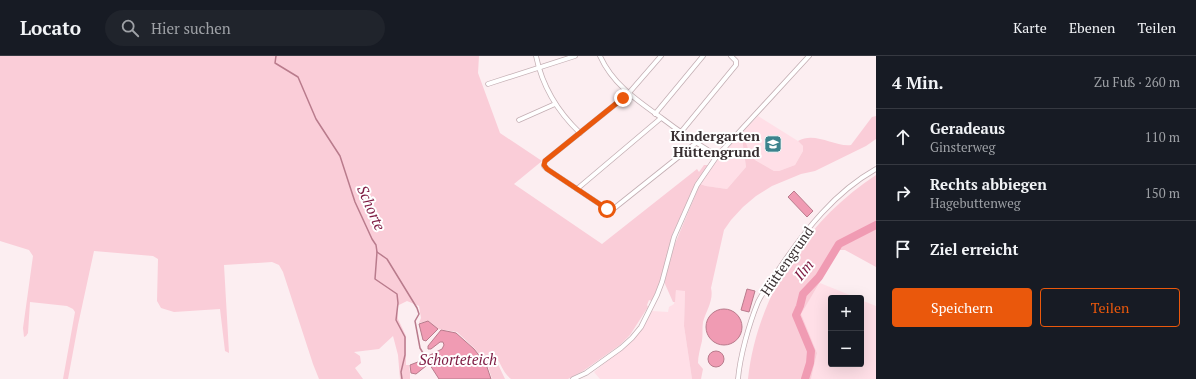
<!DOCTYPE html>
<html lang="de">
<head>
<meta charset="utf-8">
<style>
  :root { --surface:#171b24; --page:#20242c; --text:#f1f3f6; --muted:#9ea1a6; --line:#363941; --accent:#ea580c }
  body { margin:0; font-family:"PT Serif",serif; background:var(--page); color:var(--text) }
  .controls { position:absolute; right:12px; bottom:12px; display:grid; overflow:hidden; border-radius:4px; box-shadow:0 4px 16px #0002 }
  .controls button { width:36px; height:36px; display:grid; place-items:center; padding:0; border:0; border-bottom:1px solid var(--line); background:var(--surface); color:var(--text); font:20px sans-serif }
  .stop { position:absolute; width:12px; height:12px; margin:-9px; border:3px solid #ea580c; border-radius:50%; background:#fff }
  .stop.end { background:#ea580c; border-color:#fff; box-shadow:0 1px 4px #0008 }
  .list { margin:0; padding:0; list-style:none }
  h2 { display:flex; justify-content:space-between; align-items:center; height:52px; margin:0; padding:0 16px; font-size:17px }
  h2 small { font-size:13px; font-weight:400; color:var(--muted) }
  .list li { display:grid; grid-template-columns:26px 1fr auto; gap:12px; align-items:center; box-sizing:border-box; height:56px; padding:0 16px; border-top:1px solid var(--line) }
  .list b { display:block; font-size:15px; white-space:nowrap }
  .list p { margin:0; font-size:13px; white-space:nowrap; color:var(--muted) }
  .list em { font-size:13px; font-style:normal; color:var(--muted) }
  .actions { display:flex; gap:8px; padding:12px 16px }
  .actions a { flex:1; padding:9px 0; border:1px solid var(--accent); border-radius:4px; text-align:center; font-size:14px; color:var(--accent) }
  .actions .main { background:var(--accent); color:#fff }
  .icon { flex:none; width:22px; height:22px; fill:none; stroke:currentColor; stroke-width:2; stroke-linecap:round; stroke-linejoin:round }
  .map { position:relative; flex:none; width:876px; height:323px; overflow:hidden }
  header { display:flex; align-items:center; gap:24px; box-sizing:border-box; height:56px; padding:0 20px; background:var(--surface); border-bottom:1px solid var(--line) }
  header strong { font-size:19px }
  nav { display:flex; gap:22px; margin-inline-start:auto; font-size:14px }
  .search { width:280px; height:36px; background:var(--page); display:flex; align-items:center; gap:10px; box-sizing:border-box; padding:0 14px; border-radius:22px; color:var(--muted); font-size:15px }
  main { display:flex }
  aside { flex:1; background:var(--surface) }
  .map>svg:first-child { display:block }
  .built { fill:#ffdfe7 }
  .green { fill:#facdd8 }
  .water { fill:#f09bb3; stroke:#b97b8c }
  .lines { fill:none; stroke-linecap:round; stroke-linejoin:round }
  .stream { stroke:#b97b8c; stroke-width:1.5 }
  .river { stroke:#f09bb3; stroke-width:8 }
  .minor-casing { stroke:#c3aeb3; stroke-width:5.5 }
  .minor { stroke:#fff; stroke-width:4 }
  .route { stroke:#ea580c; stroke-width:5 }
  .labels { text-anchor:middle; stroke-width:4; stroke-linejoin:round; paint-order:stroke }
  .poi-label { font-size:14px; font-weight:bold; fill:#393032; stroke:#fff; text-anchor:end }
  .street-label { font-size:14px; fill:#393032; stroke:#fff }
  .water-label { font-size:15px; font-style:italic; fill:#7e1c43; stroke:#fff }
</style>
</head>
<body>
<header>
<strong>Locato</strong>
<div class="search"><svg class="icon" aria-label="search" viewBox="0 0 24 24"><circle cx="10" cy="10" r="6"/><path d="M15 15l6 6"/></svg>Hier suchen</div>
<nav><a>Karte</a><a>Ebenen</a><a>Teilen</a></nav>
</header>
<main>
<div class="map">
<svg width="876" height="323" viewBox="0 0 876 323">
  <rect width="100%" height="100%" fill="#fceef1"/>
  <g class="built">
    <path d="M758,60L798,85L803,90V95L795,109L779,115H774L755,104L750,99L745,84L742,82L746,111L727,133L706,130L700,128L707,116L728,91Z"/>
    <path d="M820,227L857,242H831V308H861V244L876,250V323H811L817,297L800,258Z"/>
    <path d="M676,234H685L684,270L692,323H600L594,316L637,279L652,255L668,256L669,251L674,248Z"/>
  </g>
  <g class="green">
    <path d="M0,0H479L478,17L500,77L542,105L514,128L602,188L697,113L699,116L704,109H708L691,138L673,177L660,226L652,245L649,244L647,249L648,251L630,279L620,289L583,315L568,323H511C501,315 500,303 492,295L490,297L496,304L505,323H492L487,307L474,292L457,276L438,273L428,265L419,267L421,262L419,250L407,245L397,250L398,263L406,280V309H409L410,317V323H400L398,299L393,280L379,293L354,296L360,300L361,307L355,312L363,323H319L313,308L283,216L279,209L272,206L224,209L229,297L225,295L220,253L174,256L161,252L157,245L158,203L153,200L94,195L78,269L68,323H63L75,256L73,253L67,250L30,246L28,277L26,280L24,281L23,272L33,200L29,194L0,185Z"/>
    <path d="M876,60V83L866,90L815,115L801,118L772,130L756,140L743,151L731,164L724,174L711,232C714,244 706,255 703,266C702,272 703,279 702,285C700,293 698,300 698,307L703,313L701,323H692L684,270L685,235L676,234L675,246H673L665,228V224L674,190L700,128L706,130L727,133L746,111L742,82L745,84L750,98L755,104L774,115H779L795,109L803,95V90L798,85C815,75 834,91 851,89L872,61Z"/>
    <path d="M876,119V211L845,194H839L801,258L817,297L811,323H748C757,240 807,164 876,119Z"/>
  </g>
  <g class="water">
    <path d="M794,135L813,155L807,161L788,141Z"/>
    <path d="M747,233L755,235L749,256L741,254Z"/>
    <circle cx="724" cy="271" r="18"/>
    <path d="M428,265L438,273L426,285L423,284L419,268Z"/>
    <path d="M441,274L456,277L474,293L486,308L491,323H439L430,309L428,300L442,293L444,289L443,286H440L431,293H428V290Z"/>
    <circle cx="716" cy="303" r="8"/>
    <path d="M423,304L426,310L416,318L411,317L410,309Z"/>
  </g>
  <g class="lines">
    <g class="stream">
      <path d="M276,0L275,7L298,21L316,63L340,100L355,146L372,183L376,189L377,196L375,223L397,238L398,247L396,264L405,281V299L401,316L402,323"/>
      <path d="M377,196L387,203L417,252L419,258L415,265L420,292L423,297"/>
    </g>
    <path class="river" d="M805,323L810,307L811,295L796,259L800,250L803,238L819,221L839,188L876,169"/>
    <defs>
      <g id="minor">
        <path d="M536,0C542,29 558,56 580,77"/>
        <path d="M600,0C613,29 638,45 663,63C680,76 698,88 717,100"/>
        <path d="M661,0L628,38L545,105L544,110L547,113L607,153L612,154L696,87"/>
        <path d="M488,28L575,0"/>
        <path d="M655,58L703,0"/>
        <path d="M519,64L555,48"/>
        <path d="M681,76L736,9V5L731,0"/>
        <path d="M577,133L661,62"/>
        <path d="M573,323L586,317L621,292L632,282L641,271L657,239L662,226L674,181L697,129L717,100L809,0"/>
        <path d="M738,323C740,300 749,268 758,246C764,234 772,224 779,213C805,174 835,136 876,113"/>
      </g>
    </defs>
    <use href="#minor" class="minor-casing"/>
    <use href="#minor" class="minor"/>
  </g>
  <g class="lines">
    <path class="route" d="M607,153L547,113L544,109L545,105L623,42"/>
  </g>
  <defs>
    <symbol id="school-square" viewBox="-11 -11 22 22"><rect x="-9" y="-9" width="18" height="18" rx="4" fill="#3c838d" stroke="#fff"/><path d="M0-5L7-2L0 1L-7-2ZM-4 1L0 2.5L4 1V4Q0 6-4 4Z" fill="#fff"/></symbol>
  </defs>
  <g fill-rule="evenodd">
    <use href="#school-square" x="763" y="78" width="20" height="20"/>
  </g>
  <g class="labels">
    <g class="poi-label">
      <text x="760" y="85">Kindergarten<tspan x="760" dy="16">Hüttengrund</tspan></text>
    </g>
    <g class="street-label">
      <text transform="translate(787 205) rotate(-55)" y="5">Hüttengrund</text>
    </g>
    <g class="water-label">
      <text transform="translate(371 152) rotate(66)" y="5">Schorte</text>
      <text transform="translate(804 214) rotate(-51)" y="5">Ilm</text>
      <text x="458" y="309">Schorteteich</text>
    </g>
  </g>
</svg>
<div class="controls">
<button>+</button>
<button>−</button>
</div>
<div class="stop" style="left:607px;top:153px"></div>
<div class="stop end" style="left:623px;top:42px"></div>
</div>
<aside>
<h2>4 Min.<small>Zu Fuß · 260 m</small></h2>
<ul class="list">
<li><svg class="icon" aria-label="ahead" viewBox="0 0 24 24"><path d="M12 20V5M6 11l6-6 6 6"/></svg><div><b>Geradeaus</b><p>Ginsterweg</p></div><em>110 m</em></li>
<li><svg class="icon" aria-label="right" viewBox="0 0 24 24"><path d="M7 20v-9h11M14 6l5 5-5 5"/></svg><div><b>Rechts abbiegen</b><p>Hagebuttenweg</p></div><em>150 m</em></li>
<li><svg class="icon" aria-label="arrive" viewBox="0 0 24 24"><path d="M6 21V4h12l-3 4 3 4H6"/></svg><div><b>Ziel erreicht</b></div></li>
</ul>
<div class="actions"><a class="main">Speichern</a><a>Teilen</a></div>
</aside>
</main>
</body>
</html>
